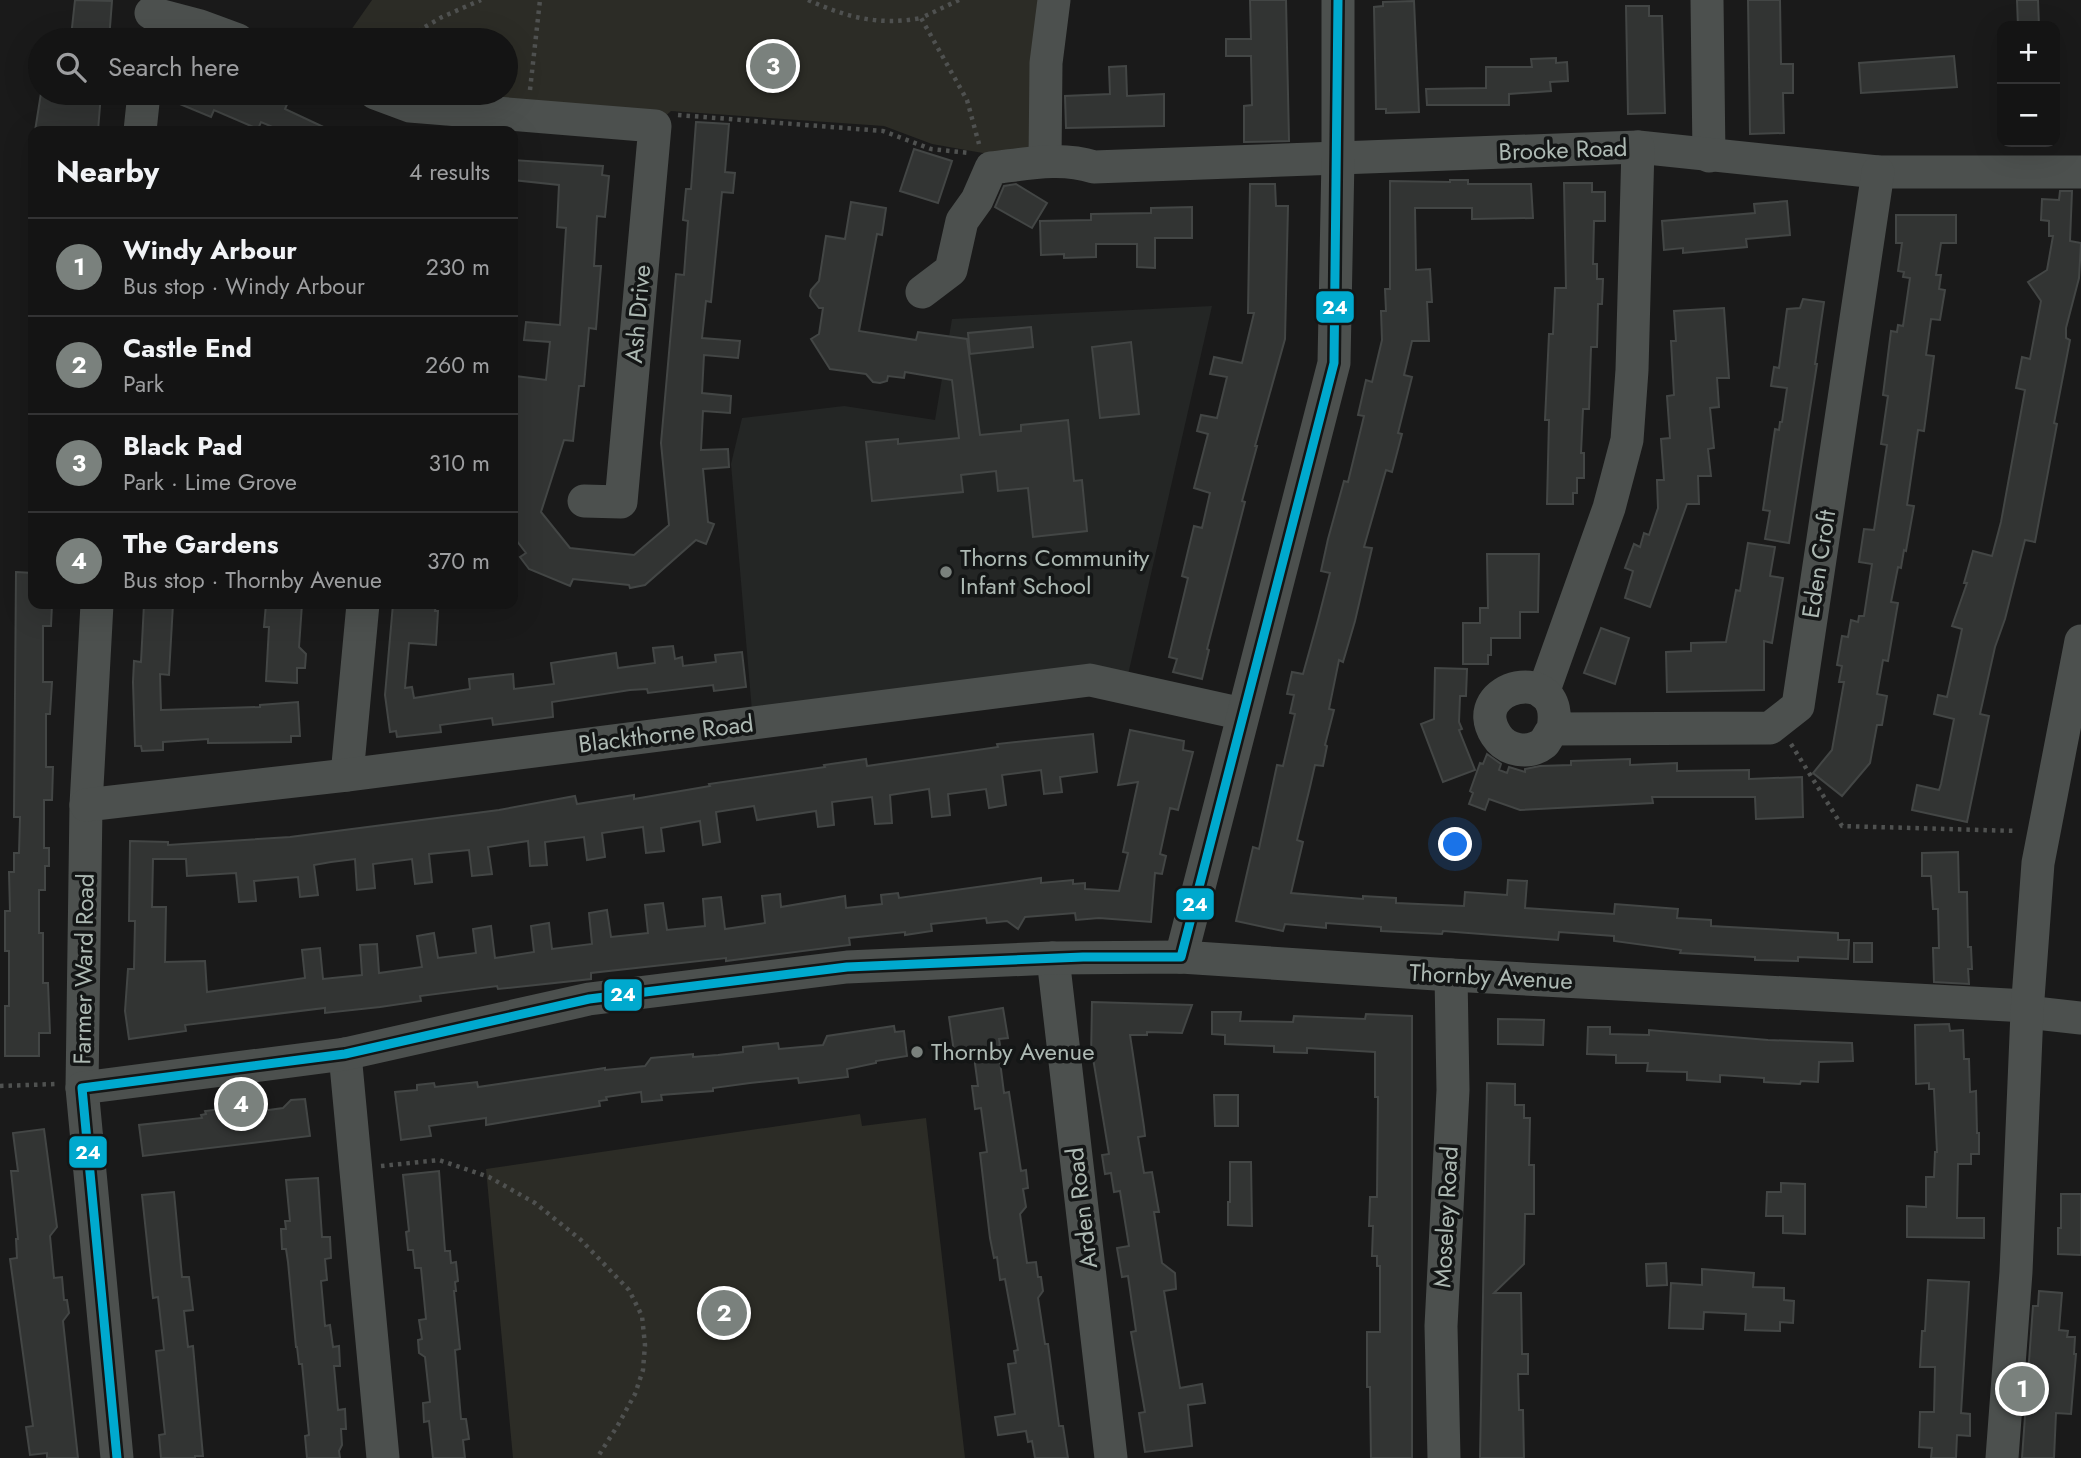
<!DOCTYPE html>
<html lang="en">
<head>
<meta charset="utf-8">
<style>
  :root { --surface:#141414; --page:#212122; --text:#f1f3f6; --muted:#9d9ea0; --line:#333334; --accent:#7a817d }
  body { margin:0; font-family:Jost,sans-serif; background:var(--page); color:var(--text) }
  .controls { position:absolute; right:21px; top:21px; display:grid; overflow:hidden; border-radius:14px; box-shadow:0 7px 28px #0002 }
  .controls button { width:63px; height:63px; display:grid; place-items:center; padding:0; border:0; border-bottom:2px solid var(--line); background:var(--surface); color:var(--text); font:35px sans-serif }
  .you { position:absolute; left:1456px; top:845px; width:24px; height:24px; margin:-18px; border:5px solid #fff; border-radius:50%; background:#1a73e8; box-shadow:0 0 0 10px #1a73e833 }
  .badge { display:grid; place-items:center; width:46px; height:46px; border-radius:50%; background:var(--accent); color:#fff; font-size:23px; font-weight:700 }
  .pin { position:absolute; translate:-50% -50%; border:4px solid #fff; box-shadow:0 2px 7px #0006 }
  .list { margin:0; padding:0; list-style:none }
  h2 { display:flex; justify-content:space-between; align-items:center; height:91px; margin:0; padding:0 28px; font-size:30px }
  h2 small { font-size:23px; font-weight:400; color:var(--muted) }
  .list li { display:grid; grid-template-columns:46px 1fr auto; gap:21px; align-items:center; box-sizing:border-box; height:98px; padding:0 28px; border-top:2px solid var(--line) }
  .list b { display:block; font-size:26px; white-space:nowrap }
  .list p { margin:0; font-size:23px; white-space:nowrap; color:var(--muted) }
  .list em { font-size:23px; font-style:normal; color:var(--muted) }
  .icon { flex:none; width:38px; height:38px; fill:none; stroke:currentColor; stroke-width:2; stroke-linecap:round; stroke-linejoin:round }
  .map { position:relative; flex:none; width:2081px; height:1458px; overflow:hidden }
  .search { position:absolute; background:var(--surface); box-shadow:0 7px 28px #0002; left:28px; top:28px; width:490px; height:77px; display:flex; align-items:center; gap:18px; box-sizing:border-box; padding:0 24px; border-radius:38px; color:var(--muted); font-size:26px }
  .panel { position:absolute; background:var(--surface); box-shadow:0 7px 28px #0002; left:28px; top:126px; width:490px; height:483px; border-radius:14px }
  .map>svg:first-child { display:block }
  .built { fill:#242625 }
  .green { fill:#2c2c26 }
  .building { fill:#323433; stroke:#434645; stroke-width:2 }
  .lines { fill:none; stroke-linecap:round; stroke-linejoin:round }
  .path { stroke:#4f5150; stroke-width:4.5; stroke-dasharray:3.5 5; stroke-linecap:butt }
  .minor { stroke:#4c504e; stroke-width:33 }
  .bus-1-casing { stroke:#141616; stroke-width:14 }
  .bus-1 { stroke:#00a9ce; stroke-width:9 }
  .poi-dot { fill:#7a817d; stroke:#141616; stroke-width:2.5 }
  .labels { text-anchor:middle; stroke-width:7; stroke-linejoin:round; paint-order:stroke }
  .street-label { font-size:24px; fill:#adb9b3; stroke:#141616 }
  .poi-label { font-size:24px; fill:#adb9b3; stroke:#141616; text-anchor:start }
  .line-badge { stroke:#141616; stroke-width:2.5 }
  .badge-label { font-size:19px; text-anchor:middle; font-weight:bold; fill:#fff }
</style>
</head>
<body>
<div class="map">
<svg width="2081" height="1458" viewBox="0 0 2081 1458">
  <rect width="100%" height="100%" fill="#1a1a1a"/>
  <path class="built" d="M1212,306L1125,688L753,723L731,464L742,418L844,406L935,420L952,319Z"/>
  <g class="green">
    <path d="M372,0H1044L1035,148L994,155L932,144L884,126L671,111L655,126L375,93H506V40H344Z"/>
    <path d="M860,1114L862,1126L926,1118L965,1458H513L486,1169Z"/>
  </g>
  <g class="building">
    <path d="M75,0L112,1L109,40L71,37Z"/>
    <path d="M1250,0H1286L1289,141L1244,142V106L1252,105L1251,56H1226V39H1251Z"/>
    <path d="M1748,0H1780L1781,64H1793V93H1783L1784,133L1750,134Z"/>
    <path d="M2017,0H2038L2039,26H2018Z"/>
    <path d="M1414,1L1419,112L1386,113V109H1376L1374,7L1383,6V2Z"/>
    <path d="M1626,6H1649V16H1662L1665,113L1628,114Z"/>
    <path d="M1954,56L1957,87L1861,93L1859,63Z"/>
    <path d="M1556,58V63L1567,62L1568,81L1550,82L1551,91L1509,94V105H1427L1426,89L1486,88V67H1532L1531,59Z"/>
    <path d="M1126,66L1127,96L1164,94V126L1066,128L1065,96L1110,94L1109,67Z"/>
    <path d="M41,93H101L98,131H35Z"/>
    <path d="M163,93H267L288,102L285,109L332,131H282L261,122L258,129L214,110L211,117L163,97Z"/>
    <path d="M696,122L729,124L725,172L735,173L733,193L722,192L711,302L706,301L702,338L740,341L738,358L704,355L702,393L731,396L730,413L703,411L701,450L728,449L729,467L703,469L708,522L714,524L706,544L696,540L645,585L630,588L629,585L573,579L570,586L529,569L520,557L526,553L513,536L515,376L546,380L550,342L524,340L526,322L560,325L566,228L557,227L559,185L513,180V160L603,166L602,175L609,176L605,217L597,216L594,266H601L596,329L589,328L584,386H579L573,441L564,440L541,512L570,548L634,555L669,525L661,443L676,274L684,275L688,221L683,220L686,189H691Z"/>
    <path d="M914,149L952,161L938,203L900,191Z"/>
    <path d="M1450,180H1468V184H1531L1533,218L1472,219V208H1415L1416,270L1430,269L1432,302H1427L1429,341H1412L1404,375L1412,377L1398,433L1402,434L1392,472L1386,470L1364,547L1372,548L1355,621L1343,662L1339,660L1329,709L1334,710L1325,745L1327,746L1323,766L1315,765L1310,787L1297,840L1303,842L1291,893L1363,899V896L1396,898V903L1464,906L1465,892L1507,895L1508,880L1527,881L1525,908L1614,914L1615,904L1678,909L1677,918L1711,920V926L1838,933V940H1849L1848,959L1798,957V961L1755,960V957L1680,953L1681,950L1614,941V936L1559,932L1558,940L1443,931L1442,934L1381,931V927L1326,923V928L1285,924L1283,931L1236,921L1253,847L1259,849L1277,765L1283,766L1295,714L1290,713L1294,695L1287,694L1292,672L1303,674L1318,620L1330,573L1321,571L1328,539L1344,481L1348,482L1364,416L1358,415L1366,380L1372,382L1382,340L1381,311H1386L1385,289H1390V181L1450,182Z"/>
    <path d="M1564,183H1592V192H1605V221H1594L1593,264H1597V279H1603L1602,304H1598L1597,347H1591L1589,409H1583L1581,453H1584V478H1577V493H1573V504H1547L1549,420H1545L1549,334H1553L1555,288H1566Z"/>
    <path d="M1016,184L1047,203L1032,228L995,207L1004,186Z"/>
    <path d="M1250,184H1275L1276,206H1288L1285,339L1255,446H1257L1242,501L1245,502L1207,649L1209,650L1202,679L1173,672L1177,659L1169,657L1188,578L1182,576L1194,526L1202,528L1210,493L1194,488L1208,434L1197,431L1201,415L1217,418L1227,377L1210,374L1214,357L1242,363L1254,313H1248Z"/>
    <path d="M2060,191H2072L2070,241L2081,243L2079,278L2066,328V338L2070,340L2054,423L2057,424L2035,542L2025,540L2005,619L1995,647L1980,714L1989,716L1967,822L1912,810L1917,785L1939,790L1941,784L1954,719L1934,714L1938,695L1947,697L1962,629L1952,626L1967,583H1964L1973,551L1992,556L2001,522L2025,390L2016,388L2022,357L2030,359L2041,301L2028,282L2047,270L2053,236H2049V221L2041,220L2042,199L2059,200Z"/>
    <path d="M1787,201L1790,235L1746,239L1747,247L1683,253V248L1664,250L1662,221L1755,213L1754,204Z"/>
    <path d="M851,202L886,208L882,235L877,234L859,331L916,340L918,332L967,339L980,435L1021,431V425L1068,420L1074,481L1082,480L1087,531L1033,537L1028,488L998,491L996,471L961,475L963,492L872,501L866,442L898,439V444L959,438L952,380L905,372L904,378L888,376L887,381L880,383L873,382L866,374L830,369L811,339L819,334L823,308H819L810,296L811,290L819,281L826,236L845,239Z"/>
    <path d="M1192,207V238H1155V268L1137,267V244H1096V257L1064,258V254L1041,255L1040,221L1091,220V214L1151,213V208Z"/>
    <path d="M1896,215H1956V243H1941L1936,275H1941L1939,289L1945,290L1940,320L1931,319L1926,355L1934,356L1924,431L1918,430L1907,505L1914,506L1906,551L1904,550L1901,568L1898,567L1891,602L1898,603L1888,661L1883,660L1877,694L1887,696L1882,725H1877L1870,763L1842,796L1813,773L1832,750L1844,682H1839L1842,666L1837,665L1842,636L1848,637L1851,620L1858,622L1859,616H1864L1872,564L1859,562L1864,529L1874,530L1887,445L1881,444L1888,396L1883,395L1891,331L1897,332L1898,325L1903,326L1910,278L1903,277L1904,272L1898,271L1902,243H1896Z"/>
    <path d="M1803,299L1824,302L1815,364H1817L1789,543L1765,539L1770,511L1763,510L1775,429L1779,430L1780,422H1782L1787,388L1771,386L1774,367L1779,368L1787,309L1800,308Z"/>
    <path d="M1724,308L1729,378H1717L1719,407L1710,408L1714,448L1708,449L1711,476H1698L1699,504H1687L1650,607L1625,598L1633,571L1625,568L1634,544L1640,547L1644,533L1649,535L1658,508L1657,480H1664L1661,439L1670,438L1667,396L1674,395L1671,341H1676L1674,311Z"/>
    <path d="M1031,327L1033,347L970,354L968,333Z"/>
    <path d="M1131,342L1139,414L1100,418L1092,347Z"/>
    <path d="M1748,543L1775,547L1770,576L1783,578L1772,643L1764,641V690L1667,692L1666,652L1691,651V643L1726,642L1736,590L1740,591Z"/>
    <path d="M1487,554H1539L1538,612H1520V638H1491V655H1488V664H1463V623H1480V608H1488Z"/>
    <path d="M16,572L33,573V604H52L51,626H43V682H52L50,714H46V767H53L52,800H44V848H49V866H45V890H39V933H43V983H48L50,1033H39V1056H5V1006H9V951H5V911H10L9,872H14V853H19L20,817H14Z"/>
    <path d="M144,604H173L169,675L160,674L161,710L260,707V705L298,702L300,736H291V742L208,743V739L163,742V750L142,751L141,746H135L133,682L134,661L141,662Z"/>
    <path d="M266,604H302L299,647L306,654L305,668H297V683L266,681L269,627H264Z"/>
    <path d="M393,604H436L435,611H438L436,645L409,643L405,688L412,687L414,698L470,689L469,679L513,674L514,689L554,684L551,663L616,653L618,668L655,663L653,648L673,646L675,659L682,657L683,666L716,662L715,655L742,652L746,687L714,691L713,685L648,693L647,689L630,690L552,702L553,717L493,725L492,718L440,725L441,732L397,737L396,731L390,732L385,695Z"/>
    <path d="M1601,628L1629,638L1615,684L1584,673Z"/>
    <path d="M1435,668L1467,669L1466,696H1460L1459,722L1462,729L1459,730L1475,770L1443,782L1421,724L1434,719Z"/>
    <path d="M1130,730L1184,741L1183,750L1193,752L1178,810L1170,808L1160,854L1166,856L1162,874L1155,873L1151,922L1099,918L1076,920L1075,913L1025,917L1018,929L1007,921L987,923L986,918L931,924L932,931L905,935V932L849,938L850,945L726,961V958L591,973V979L498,989L497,986L420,996L421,1001L380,1007L325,1013V1008L185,1025L186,1031L129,1039L125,1011L128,969H134L135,921H129L130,841L168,842V845L290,837L499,810L575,796L577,804L634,795V799L710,786L709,784L825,767L824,765L866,759L867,766L998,747L997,744L1093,734L1097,772L1060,777L1062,792L1044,794L1041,770L1002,775L1006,805L989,808L986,789L948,794L950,815L932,817L929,789L890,795L892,823L875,824L872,797L832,802L834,825L818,827L816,811L757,820L754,806L716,812L720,842L703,845L700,821L661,828L664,851L646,853L643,827L602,833L605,857L587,860L584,837L545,842L547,865L530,866L528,841L488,847L492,874L472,876L469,850L429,854L432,882L415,884L412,859L373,864L375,888L357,890L355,859L331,862L314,865L318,895L300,897L298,877L254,881L256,901L239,902L236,873L187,876L186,859H153L152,907H166L165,962L205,961L207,992L305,978L302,950L320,948L323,979L362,975L360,945L377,944L379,973L422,967L417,936L434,933L438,958L476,953L473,929L491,926L495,958L534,952L531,926L549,923L552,949L592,944L589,913L607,910L611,937L648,933L645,905L663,903L667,930L705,926L703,899L721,897L725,929L765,923L762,896L780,894L781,907L845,896L846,908L882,904L881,895L898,893L899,898L1041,878V883L1073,880V884L1085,883V889L1119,891L1128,853L1123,852L1138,782L1118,785Z"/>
    <path d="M1487,754L1501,764L1499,770L1507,773L1509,767L1525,772V769L1540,766L1571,765V761L1630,759V765L1677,763V771L1749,770V779L1802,777L1803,817L1756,819L1755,797H1652L1653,803L1520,810L1489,799L1485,810L1469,804L1473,793L1470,791L1480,763L1483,764Z"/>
    <path d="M1958,852L1959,892H1967L1968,947H1971L1972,969H1968L1969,984L1934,982L1933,948H1939L1938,909H1933L1931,876H1922V853Z"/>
    <rect x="1854" y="943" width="18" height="19"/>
    <path d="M1092,1002L1192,1005L1182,1033L1147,1032V1035H1130L1144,1127L1145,1136L1138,1137L1144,1173L1152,1172L1159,1212H1154L1162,1263L1175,1273L1176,1289L1164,1291L1180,1388L1202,1384L1205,1403L1188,1405L1192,1446L1145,1452L1139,1413L1145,1412L1131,1332L1136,1331L1128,1276L1122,1277L1117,1248L1129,1246L1120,1191L1114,1192L1111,1173L1105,1174L1102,1155L1109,1154L1093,1058L1091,1059Z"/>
    <path d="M1003,1008L1008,1038L999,1039L1000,1045L998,1046L1004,1093L1009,1092L1021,1171L1026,1170L1028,1188L1023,1189L1026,1207L1020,1214L1027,1263L1036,1262L1038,1277H1041L1043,1291L1038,1298L1045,1344H1048L1059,1426H1063L1068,1458H1035L1032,1441L1028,1442L1026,1431L998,1435L995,1417L1015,1414L1008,1364L1016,1363L1014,1351L1018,1350L1005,1279L1000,1280L997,1257L994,1258L990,1238L980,1153L987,1152L981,1108L975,1109L972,1086H978L973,1049L954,1052L949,1017Z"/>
    <path d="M1212,1012H1241L1240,1021L1293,1022L1294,1016L1365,1019L1366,1014L1412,1016V1458H1371L1370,1387H1367V1332H1380V1266H1377V1256H1372L1373,1226H1369L1370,1197H1377L1378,1097H1375V1052L1307,1048V1053L1274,1052V1046L1225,1044V1035L1212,1034Z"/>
    <path d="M1498,1019L1544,1020L1543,1045L1498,1044Z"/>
    <path d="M1949,1024L1950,1031L1963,1030L1964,1059H1969L1970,1092L1976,1091L1977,1133H1979V1154H1971V1164H1958L1957,1218H1984V1238L1907,1237V1206L1926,1207V1177H1934L1935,1152H1937L1934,1089H1929V1083L1916,1084L1915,1025Z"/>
    <path d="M894,1026L895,1032L904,1031L907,1056L876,1061V1063L847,1069L848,1077L799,1083L798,1078L750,1083L713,1088V1091L661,1095L662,1100L642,1102L641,1092L606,1097L607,1100L599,1101L600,1106L486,1125V1118L429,1126L431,1136L401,1140L395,1092L417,1090V1085L434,1083L435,1087L477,1082L478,1087L605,1068V1070L645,1066L651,1058L693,1054V1057L718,1055L743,1052V1047L778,1043L779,1049L823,1045L827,1036Z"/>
    <path d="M1588,1027H1610V1034L1649,1035V1030L1768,1040L1852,1043L1853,1061L1819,1062L1818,1082L1801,1081L1800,1084L1764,1082V1078L1720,1075V1082L1687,1080V1072L1647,1071L1648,1063H1616V1055L1587,1054Z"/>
    <path d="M1487,1083L1515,1084V1105H1524V1118H1530L1529,1165H1534V1214H1525L1524,1264L1494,1293H1521L1522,1354H1528V1374H1518L1519,1410H1523L1524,1458H1480Z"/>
    <path d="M1214,1095H1238V1126H1215Z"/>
    <path d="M305,1099L310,1136L143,1156L139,1125L202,1118L201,1115L206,1114L205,1111L238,1107L239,1114L283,1108L291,1100Z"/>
    <path d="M44,1129L57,1227L50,1236L54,1278L62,1277L64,1300H67L69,1313L63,1321L78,1458H47V1453L30,1455L26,1427L33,1426L10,1259L17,1258L16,1239H18L11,1171H18L13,1133Z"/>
    <path d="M1230,1162H1251L1252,1226L1228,1225V1202H1230Z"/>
    <path d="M439,1171L445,1251H450L451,1263L456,1262L458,1281L455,1282L456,1291H454L460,1349L455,1350L461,1419H466L469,1439L463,1440L465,1458H433L429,1421L424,1422L423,1403L430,1402L425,1357L419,1353L418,1340L422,1339L419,1320L426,1319L421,1268H415L413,1250H408L406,1232L409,1231L403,1175Z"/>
    <path d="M318,1178L322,1237H330L331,1258L325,1259L327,1280L321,1281L323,1303L325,1326L330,1325L333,1347L339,1346L340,1366H334L338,1410L345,1409L346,1429H341L342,1445L339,1451L340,1458H307L305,1436L309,1435L302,1364H299L297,1347H296L288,1262L286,1249H282L281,1229H286L285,1221H290L286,1180Z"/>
    <path d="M1781,1183L1805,1184V1234L1783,1233V1216H1766L1767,1192H1781Z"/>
    <path d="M174,1192L182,1277H189L193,1310L184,1311L188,1347L193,1346L203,1456H195V1458H161L159,1435L165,1434L156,1351L164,1350L158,1297L153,1298L142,1195Z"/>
    <path d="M2061,1194H2081V1255L2058,1254V1228H2061Z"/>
    <path d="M1666,1263L1667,1285L1647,1286L1646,1264Z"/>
    <path d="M1702,1269L1754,1273L1753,1287L1784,1288V1300L1794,1301L1793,1323L1780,1322V1331L1745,1330L1746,1314L1704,1312L1703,1329L1669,1328L1671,1283L1702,1285Z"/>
    <path d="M1928,1280L1969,1282L1961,1413L1970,1414V1436L1957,1435L1956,1458H1931L1932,1448L1919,1447L1920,1412H1934L1935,1367H1920L1922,1331H1925Z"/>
    <path d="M2039,1291L2062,1293L2059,1330L2068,1331L2067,1337H2075L2074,1354H2076L2071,1414L2056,1413L2054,1458H2022L2033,1306H2038Z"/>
  </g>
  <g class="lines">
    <g class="path">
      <path d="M808,0C846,17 879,26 921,18"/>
      <path d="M959,0L921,18L967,100L979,144"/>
      <path d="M403,40L442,17L481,0"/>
      <path d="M530,90L540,0"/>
      <path d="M678,115L883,131L931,149L969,153"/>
      <path d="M1791,744L1842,826L2017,831"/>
      <path d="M0,1086L55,1084"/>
      <path d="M381,1166L439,1160L489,1177L535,1203L581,1240L629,1290L642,1316L645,1345L643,1370L635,1394L618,1425L597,1458"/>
    </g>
    <g class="minor">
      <path d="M1707,0L1709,156"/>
      <path d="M151,13L200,26L238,40"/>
      <path d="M375,93L410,106L655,126L621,502L584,501"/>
      <path d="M140,131L144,93"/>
      <path d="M1045,161L1046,63L1054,0"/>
      <path d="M922,292L951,270L962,221L977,200L991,168C1026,164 1060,156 1094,167L1638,147L1878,172H2081"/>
      <path d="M97,604L86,805L82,1088L117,1458"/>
      <path d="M1543,693L1609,508L1627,440L1632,370L1638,147"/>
      <path d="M1553,729C1550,733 1547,739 1544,743C1529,755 1506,751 1496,735C1464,686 1566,660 1553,729L1770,728L1798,706L1878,172"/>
      <path d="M347,775L363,604"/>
      <path d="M86,805L347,775L1090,680L1243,714"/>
      <path d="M1181,957L1334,363L1338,158V0"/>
      <path d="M1053,958L1111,1458"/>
      <path d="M2027,1012L2081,1018"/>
      <path d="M345,1054L383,1458"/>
      <path d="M82,1088L345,1054L589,999L847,967L1053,958L1181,957L1451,975L2027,1006"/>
      <path d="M1444,1458L1441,1326L1453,1090L1451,975"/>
      <path d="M2002,1458L2016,1272L2027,1012L2038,863L2081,641"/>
    </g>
    <defs>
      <path id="bus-1" d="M117,1458L82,1088L345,1054L589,999L847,967L1083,957H1181L1334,363L1338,0"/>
    </defs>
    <use href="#bus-1" class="bus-1-casing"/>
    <use href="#bus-1" class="bus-1"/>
  </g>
  <g class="poi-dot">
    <circle cx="946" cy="572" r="7"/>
    <circle cx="917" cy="1052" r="7"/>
  </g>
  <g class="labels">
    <g class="street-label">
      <text transform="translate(1563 150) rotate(-2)" y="8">Brooke Road</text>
      <text transform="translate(638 314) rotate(-85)" y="8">Ash Drive</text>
      <text transform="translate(1819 564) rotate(-81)" y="8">Eden Croft</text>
      <text transform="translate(666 734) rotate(-7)" y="8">Blackthorne Road</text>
      <text transform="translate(84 969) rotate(-89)" y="8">Farmer Ward Road</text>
      <text transform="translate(1491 977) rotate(3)" y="8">Thornby Avenue</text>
      <text transform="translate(1082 1208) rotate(-97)" y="8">Arden Road</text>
      <text transform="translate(1446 1217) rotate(-87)" y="8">Moseley Road</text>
    </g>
    <g class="poi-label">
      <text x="960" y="566">Thorns Community<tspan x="960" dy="28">Infant School</tspan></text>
      <text x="931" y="1060">Thornby Avenue</text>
    </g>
  </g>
  <g class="line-badge">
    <rect x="1315" y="290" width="40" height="34" rx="7" fill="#00a9ce"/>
    <rect x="1175" y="887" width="40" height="34" rx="7" fill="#00a9ce"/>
    <rect x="603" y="978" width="40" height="34" rx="7" fill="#00a9ce"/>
    <rect x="68" y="1135" width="40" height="34" rx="7" fill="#00a9ce"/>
  </g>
  <g class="badge-label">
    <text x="1335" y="314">24</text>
    <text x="1195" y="911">24</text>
    <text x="623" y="1001">24</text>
    <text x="88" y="1159">24</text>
  </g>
</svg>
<div class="controls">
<button>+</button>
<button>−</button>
</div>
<div class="you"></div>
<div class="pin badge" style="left:2022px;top:1389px">1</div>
<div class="pin badge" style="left:724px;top:1313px">2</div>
<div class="pin badge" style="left:773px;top:66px">3</div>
<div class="pin badge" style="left:241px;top:1104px">4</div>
<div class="search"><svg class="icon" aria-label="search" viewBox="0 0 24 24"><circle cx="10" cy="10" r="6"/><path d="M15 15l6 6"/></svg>Search here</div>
<section class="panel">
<h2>Nearby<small>4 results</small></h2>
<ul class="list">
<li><span class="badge">1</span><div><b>Windy Arbour</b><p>Bus stop · Windy Arbour</p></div><em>230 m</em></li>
<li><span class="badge">2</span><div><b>Castle End</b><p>Park</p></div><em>260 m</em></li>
<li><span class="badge">3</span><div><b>Black Pad</b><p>Park · Lime Grove</p></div><em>310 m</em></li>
<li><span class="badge">4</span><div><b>The Gardens</b><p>Bus stop · Thornby Avenue</p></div><em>370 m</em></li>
</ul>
</section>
</div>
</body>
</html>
